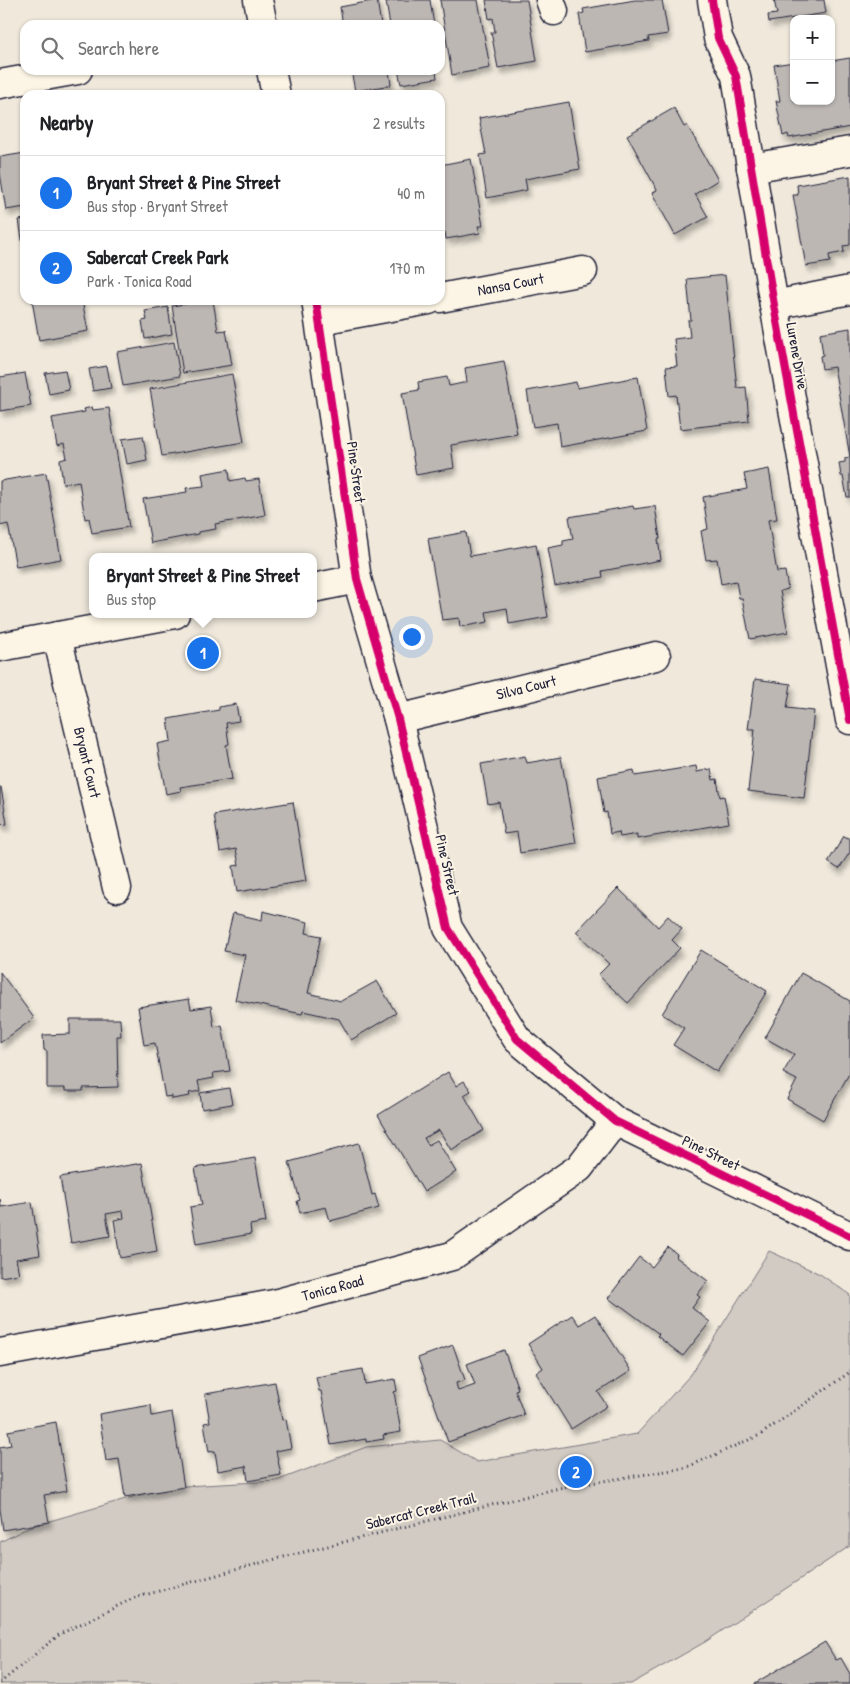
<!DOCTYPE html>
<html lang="en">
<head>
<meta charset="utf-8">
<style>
  :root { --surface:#fff; --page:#f2f2f2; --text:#202124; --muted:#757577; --line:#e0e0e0; --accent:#1a73e8 }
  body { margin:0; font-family:"Patrick Hand",sans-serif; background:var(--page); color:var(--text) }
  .controls { position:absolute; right:15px; top:15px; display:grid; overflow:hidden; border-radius:10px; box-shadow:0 1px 4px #0004 }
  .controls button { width:45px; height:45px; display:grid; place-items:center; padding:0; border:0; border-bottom:1px solid var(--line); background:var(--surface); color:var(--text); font:25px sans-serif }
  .you { position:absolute; left:411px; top:636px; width:18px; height:18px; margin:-12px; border:4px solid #fff; border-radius:50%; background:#1a73e8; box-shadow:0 0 0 8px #1a73e833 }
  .badge { display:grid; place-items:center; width:32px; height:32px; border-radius:50%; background:var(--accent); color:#fff; font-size:16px; font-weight:700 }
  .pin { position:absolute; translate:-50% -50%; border:2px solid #fff; box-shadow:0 1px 5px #0006 }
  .popup { position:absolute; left:89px; top:553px; width:228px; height:65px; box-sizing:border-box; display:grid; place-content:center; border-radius:10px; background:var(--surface); filter:drop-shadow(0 1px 4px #0005); font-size:16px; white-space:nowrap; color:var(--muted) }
  .popup b { font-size:19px; color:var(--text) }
  .popup::after { content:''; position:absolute; left:50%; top:100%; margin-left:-10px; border:10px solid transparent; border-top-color:var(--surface) }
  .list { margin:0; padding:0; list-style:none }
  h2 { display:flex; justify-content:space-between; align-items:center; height:65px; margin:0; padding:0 20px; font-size:21px }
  h2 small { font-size:16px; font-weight:400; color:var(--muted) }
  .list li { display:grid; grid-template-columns:32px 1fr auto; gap:15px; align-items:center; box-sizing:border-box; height:75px; padding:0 20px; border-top:1px solid var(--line) }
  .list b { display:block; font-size:19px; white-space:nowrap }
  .list p { margin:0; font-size:16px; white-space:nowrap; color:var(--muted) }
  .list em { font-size:16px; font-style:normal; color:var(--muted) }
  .icon { flex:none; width:28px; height:28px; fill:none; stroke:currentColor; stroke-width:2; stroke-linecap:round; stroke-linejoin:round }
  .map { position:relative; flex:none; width:850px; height:1684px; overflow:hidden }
  .search { position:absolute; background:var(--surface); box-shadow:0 1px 4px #0004; left:20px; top:20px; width:425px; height:55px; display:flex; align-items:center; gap:12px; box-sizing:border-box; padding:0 18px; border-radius:15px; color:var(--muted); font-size:19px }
  .panel { position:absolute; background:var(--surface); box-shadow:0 1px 4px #0004; left:20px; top:90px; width:425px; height:215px; border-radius:15px }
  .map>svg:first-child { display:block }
  .green { fill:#d1cbc3; stroke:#7a767f }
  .building { fill:#bcb7b3; stroke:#22223b; filter:url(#shadow) }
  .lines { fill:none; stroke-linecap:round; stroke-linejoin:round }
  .street-casing { stroke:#22223b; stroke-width:31 }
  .path { stroke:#22223b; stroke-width:3; stroke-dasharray:1 4; stroke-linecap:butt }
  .street { stroke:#fcf5e5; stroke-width:28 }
  .cycleway-casing { stroke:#fcf5e5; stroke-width:11 }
  .cycleway { stroke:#d6006c; stroke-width:8 }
  .labels { text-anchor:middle; stroke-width:4; stroke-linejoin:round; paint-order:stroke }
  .street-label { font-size:15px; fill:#22223b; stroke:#fcf5e5 }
</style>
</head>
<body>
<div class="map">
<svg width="850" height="1684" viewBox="0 0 850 1684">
  <defs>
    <filter id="shadow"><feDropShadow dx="3" dy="5.5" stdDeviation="2.5" flood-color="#0004"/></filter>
  </defs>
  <rect width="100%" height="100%" fill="#efe8db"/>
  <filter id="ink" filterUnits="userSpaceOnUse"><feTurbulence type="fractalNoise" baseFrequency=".02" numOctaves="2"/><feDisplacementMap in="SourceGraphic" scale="10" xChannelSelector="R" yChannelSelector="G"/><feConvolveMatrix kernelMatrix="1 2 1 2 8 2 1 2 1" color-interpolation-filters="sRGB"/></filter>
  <g filter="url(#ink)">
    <path class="green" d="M769,1251L820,1274L850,1295V1546L705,1642L631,1684H0V1542L29,1527L167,1487L276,1481L366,1447L440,1440L477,1462L637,1434L692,1373Z"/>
    <g class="building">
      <path d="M377,0L381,25H343L340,7Z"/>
      <path d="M396,0H430L434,25H390L386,2Z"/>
      <path d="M440,0H478L490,68L452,75Z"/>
      <path d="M486,0H527L537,61L498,68L491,32H495L493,18L489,19Z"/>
      <path d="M635,0H662L668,34L648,37L649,41L585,52L579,14L584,13L583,9Z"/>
      <path d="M774,0H824L826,13L769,22L768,15L777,14Z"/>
      <path d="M850,58V127L789,138L788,134L783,136L776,101H780L774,65L794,62V101H831V61Z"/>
      <path d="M351,70H389L391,85L355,91Z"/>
      <path d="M398,70H436L437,78L401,84Z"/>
      <path d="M569,102L580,169L525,179L527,190L487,198L480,155L486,154L479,118Z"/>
      <path d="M674,108L684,127L687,125L718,180L695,194L708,217L675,235L652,193L657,190L627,135Z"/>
      <path d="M25,153V207L6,210L0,173V157Z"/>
      <path d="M471,159L483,226H478L480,233L446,239L445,232L442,233L440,224V165Z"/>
      <path d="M850,176V245L843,246L844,252L829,255L830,262L806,266L793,195H798L797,185Z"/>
      <path d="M25,219V259L19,220Z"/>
      <path d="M725,275L737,388L746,387L749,421L680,429L676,395L669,396L666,367L677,366L674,339L690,337L688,320H691L687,279Z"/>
      <path d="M32,300H82L88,331L39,340Z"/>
      <path d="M209,300H213L218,331L226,330L232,365L183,373L172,306Z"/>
      <path d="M168,307L172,334L145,339L142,321L147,320L145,311Z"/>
      <path d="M850,328V457L834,367L822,369L820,356L823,355L820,333Z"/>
      <path d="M174,342L180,376L123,386L117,352Z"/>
      <path d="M504,361L517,434L451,445L454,468L416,475L402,393L419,390L418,382L447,377L449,386L467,382L465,368Z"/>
      <path d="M107,366L111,388L93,391L89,369Z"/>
      <path d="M65,370L69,390L49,394L45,373Z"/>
      <path d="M25,373L31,406L0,411V377Z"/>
      <path d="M232,374L244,442L162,456L150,389Z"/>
      <path d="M638,377L647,431L560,447L557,423L533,427L527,391L576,382L577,388Z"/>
      <path d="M92,407L93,410L109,408L129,527L92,533L89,518L85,519L79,481L63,484L60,460L67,458L64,444L57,446L52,418L85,412L84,409Z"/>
      <path d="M143,436L147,460L127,464L122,439Z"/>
      <path d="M850,457V497H847L843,476H841L839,463L845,462V458Z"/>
      <path d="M229,469L230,481L245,478L246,481L259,479L265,515L215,524L216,529L198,532V534L151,543L143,499L187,492L186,488L204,486L202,474Z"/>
      <path d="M769,469L777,519L768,520L777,572L785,571L788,589L780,591L788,632L750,639L742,598H739L736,581L721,584L717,559L706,560L701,531L708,529L703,497L747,489L744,474Z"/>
      <path d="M46,473L61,559L16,567L8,524L0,526V481Z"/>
      <path d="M633,506L634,509L655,506L660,539H658L661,560L602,571L603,577L555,586L548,548L563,545V541L573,539L569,517Z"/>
      <path d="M466,532L470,556L536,544L548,617L509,624L507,608L486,612L488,622L460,627L459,618L442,620L428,539Z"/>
      <path d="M755,679L791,684L787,708L814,711L804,798L748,791L755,729H748Z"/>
      <path d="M236,704L239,721L226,723L229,744L226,745L232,779L180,787L181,791L166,794L157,744L171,741L168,719L219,710V707Z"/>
      <path d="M525,756L527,763L561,757L576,843L520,853L517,832L504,834L499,802L488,804L481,764Z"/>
      <path d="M696,766L697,772L711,769L713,780L717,779L720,797L724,796L729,823L637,839V834L620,837L619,832L610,834L607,812L604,813L598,777L634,770L635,776Z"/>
      <path d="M0,787H1L7,824L0,825Z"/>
      <path d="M293,802L306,881L237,892L233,866L239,865L236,849L220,852L214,815Z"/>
      <path d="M844,836L850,839V852L839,869L828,862Z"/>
      <path d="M618,888L658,927L668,916L682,929L672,940L680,948L628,1003L598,975L609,964L576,932Z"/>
      <path d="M263,911L308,922L306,933L321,936L308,993L341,1001L377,981L396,1013L351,1040L339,1019L303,1011L302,1014L235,1000L245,955L224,951L233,913L262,920Z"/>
      <path d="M701,950L767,991L717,1072L673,1045L684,1028L662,1014Z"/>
      <path d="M0,972L34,1018L0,1043Z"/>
      <path d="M801,973L850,1001V1072L823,1120L787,1099L797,1080L783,1073L794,1054L765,1038Z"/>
      <path d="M189,999L191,1009L211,1006L214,1027L222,1025L230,1071L213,1073L214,1078L198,1081L200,1091L189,1093L190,1096L172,1099V1096L165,1097L155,1043L144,1045L138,1007Z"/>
      <path d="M70,1019H120L121,1036H117L118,1087L83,1088V1091H65V1088H47V1051L44,1050L43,1035L70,1034Z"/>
      <path d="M448,1072L456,1086L464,1081L471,1091L464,1095L484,1130L451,1150L439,1130L424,1138L428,1145L437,1140L456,1172L424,1192L378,1115Z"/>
      <path d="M229,1088L232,1104L202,1109L200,1093Z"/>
      <path d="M359,1143L372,1195L375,1194L379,1208L330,1221L326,1207L300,1213L297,1201L300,1200L289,1162Z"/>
      <path d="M255,1158L266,1222L250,1225L251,1234L196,1244L190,1207L202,1205L195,1168Z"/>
      <path d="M142,1163L157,1251L120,1258L114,1220L124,1218L123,1211L106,1214L110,1236L71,1243L60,1177Z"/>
      <path d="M0,1199L1,1207L32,1202L40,1255L16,1259L19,1274L0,1277Z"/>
      <path d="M668,1247L677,1254L676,1257L708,1281L697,1295L700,1297L692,1308L710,1322L683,1356L657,1336L659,1334L620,1305L619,1306L608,1298L639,1257L652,1267Z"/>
      <path d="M572,1315L579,1325L595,1315L631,1371L598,1392L607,1406L571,1429L536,1373L543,1368L528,1344Z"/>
      <path d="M453,1345L465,1380L456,1383L458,1391L475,1385L467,1364L504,1350L518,1389L515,1390L524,1415L448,1442L418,1358Z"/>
      <path d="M363,1369L365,1384L395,1379L397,1391L394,1392L401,1432L383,1435L384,1439L366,1442V1439L331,1445L321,1391H319L316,1377Z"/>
      <path d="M275,1382L282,1420L286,1419L291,1448L276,1451L281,1475L248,1481L246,1466L218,1471L215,1451L209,1452L204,1423L210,1422L205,1394Z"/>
      <path d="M151,1405L152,1416L172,1412L184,1487L125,1497L119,1459L106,1461L99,1414Z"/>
      <path d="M56,1422L67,1491L44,1495L49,1522L3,1530L0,1509V1447L11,1445L8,1431Z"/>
      <path d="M825,1642L836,1660L841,1658L850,1674V1684H755V1683Z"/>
    </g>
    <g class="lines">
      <defs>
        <g id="street">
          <path d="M258,0L263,25"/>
          <path d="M550,0L554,11"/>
          <path d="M712,0L718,38L736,76L774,305L850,720"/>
          <path d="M271,70L276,95"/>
          <path d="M0,84L78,70"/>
          <path d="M751,168L850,151"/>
          <path id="s1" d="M440,298L583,271"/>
          <path d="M316,300L357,579L398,719L448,928L517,1039L615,1121L850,1236"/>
          <path d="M774,305L850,290"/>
          <path d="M320,320L429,300"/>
          <path d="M313,588L357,579"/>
          <path id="s2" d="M57,636L117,888"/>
          <path d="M0,647L175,614"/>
          <path id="s3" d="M398,719L656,656"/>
          <path id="s4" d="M0,1353L274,1304L452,1256L579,1168L615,1121"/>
        </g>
      </defs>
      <use href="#street" class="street-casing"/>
      <path class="path" d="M0,1683L60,1634L134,1598L264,1562L559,1488L685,1468L760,1435L850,1372"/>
      <use href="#street" class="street"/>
      <defs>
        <g id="cycleway">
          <path d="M712,0L718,38L736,76L774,305L850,720"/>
          <path d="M316,300L357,579L398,719L448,928L517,1039L615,1121L850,1236"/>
        </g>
      </defs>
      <use href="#cycleway" class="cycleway-casing"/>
      <use href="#cycleway" class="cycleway"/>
    </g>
  </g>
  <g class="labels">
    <g class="street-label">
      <text dy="5" stroke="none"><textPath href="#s1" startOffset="72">Nansa Court</textPath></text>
      <text transform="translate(797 356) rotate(80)" y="5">Lurene Drive</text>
      <text transform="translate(356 472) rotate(82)" y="5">Pine Street</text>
      <text dy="5" stroke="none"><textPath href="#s3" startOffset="132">Silva Court</textPath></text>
      <text dy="5" stroke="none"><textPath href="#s2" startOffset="130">Bryant Court</textPath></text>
      <text transform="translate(447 865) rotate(77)" y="5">Pine Street</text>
      <text transform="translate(711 1153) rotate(26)" y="5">Pine Street</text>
      <text dy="5" stroke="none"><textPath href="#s4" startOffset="339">Tonica Road</textPath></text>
      <text transform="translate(421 1511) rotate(-14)" y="5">Sabercat Creek Trail</text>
    </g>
  </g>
</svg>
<div class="controls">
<button>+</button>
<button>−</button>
</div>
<div class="you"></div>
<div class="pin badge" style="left:203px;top:653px">1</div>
<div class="popup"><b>Bryant Street &amp; Pine Street</b>Bus stop</div>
<div class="pin badge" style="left:576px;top:1472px">2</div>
<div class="search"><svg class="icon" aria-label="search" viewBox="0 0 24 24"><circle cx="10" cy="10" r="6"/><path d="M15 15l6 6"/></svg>Search here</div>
<section class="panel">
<h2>Nearby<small>2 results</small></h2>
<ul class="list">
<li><span class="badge">1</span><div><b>Bryant Street &amp; Pine Street</b><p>Bus stop · Bryant Street</p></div><em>40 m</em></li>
<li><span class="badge">2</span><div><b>Sabercat Creek Park</b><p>Park · Tonica Road</p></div><em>170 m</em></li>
</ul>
</section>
</div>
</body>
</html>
